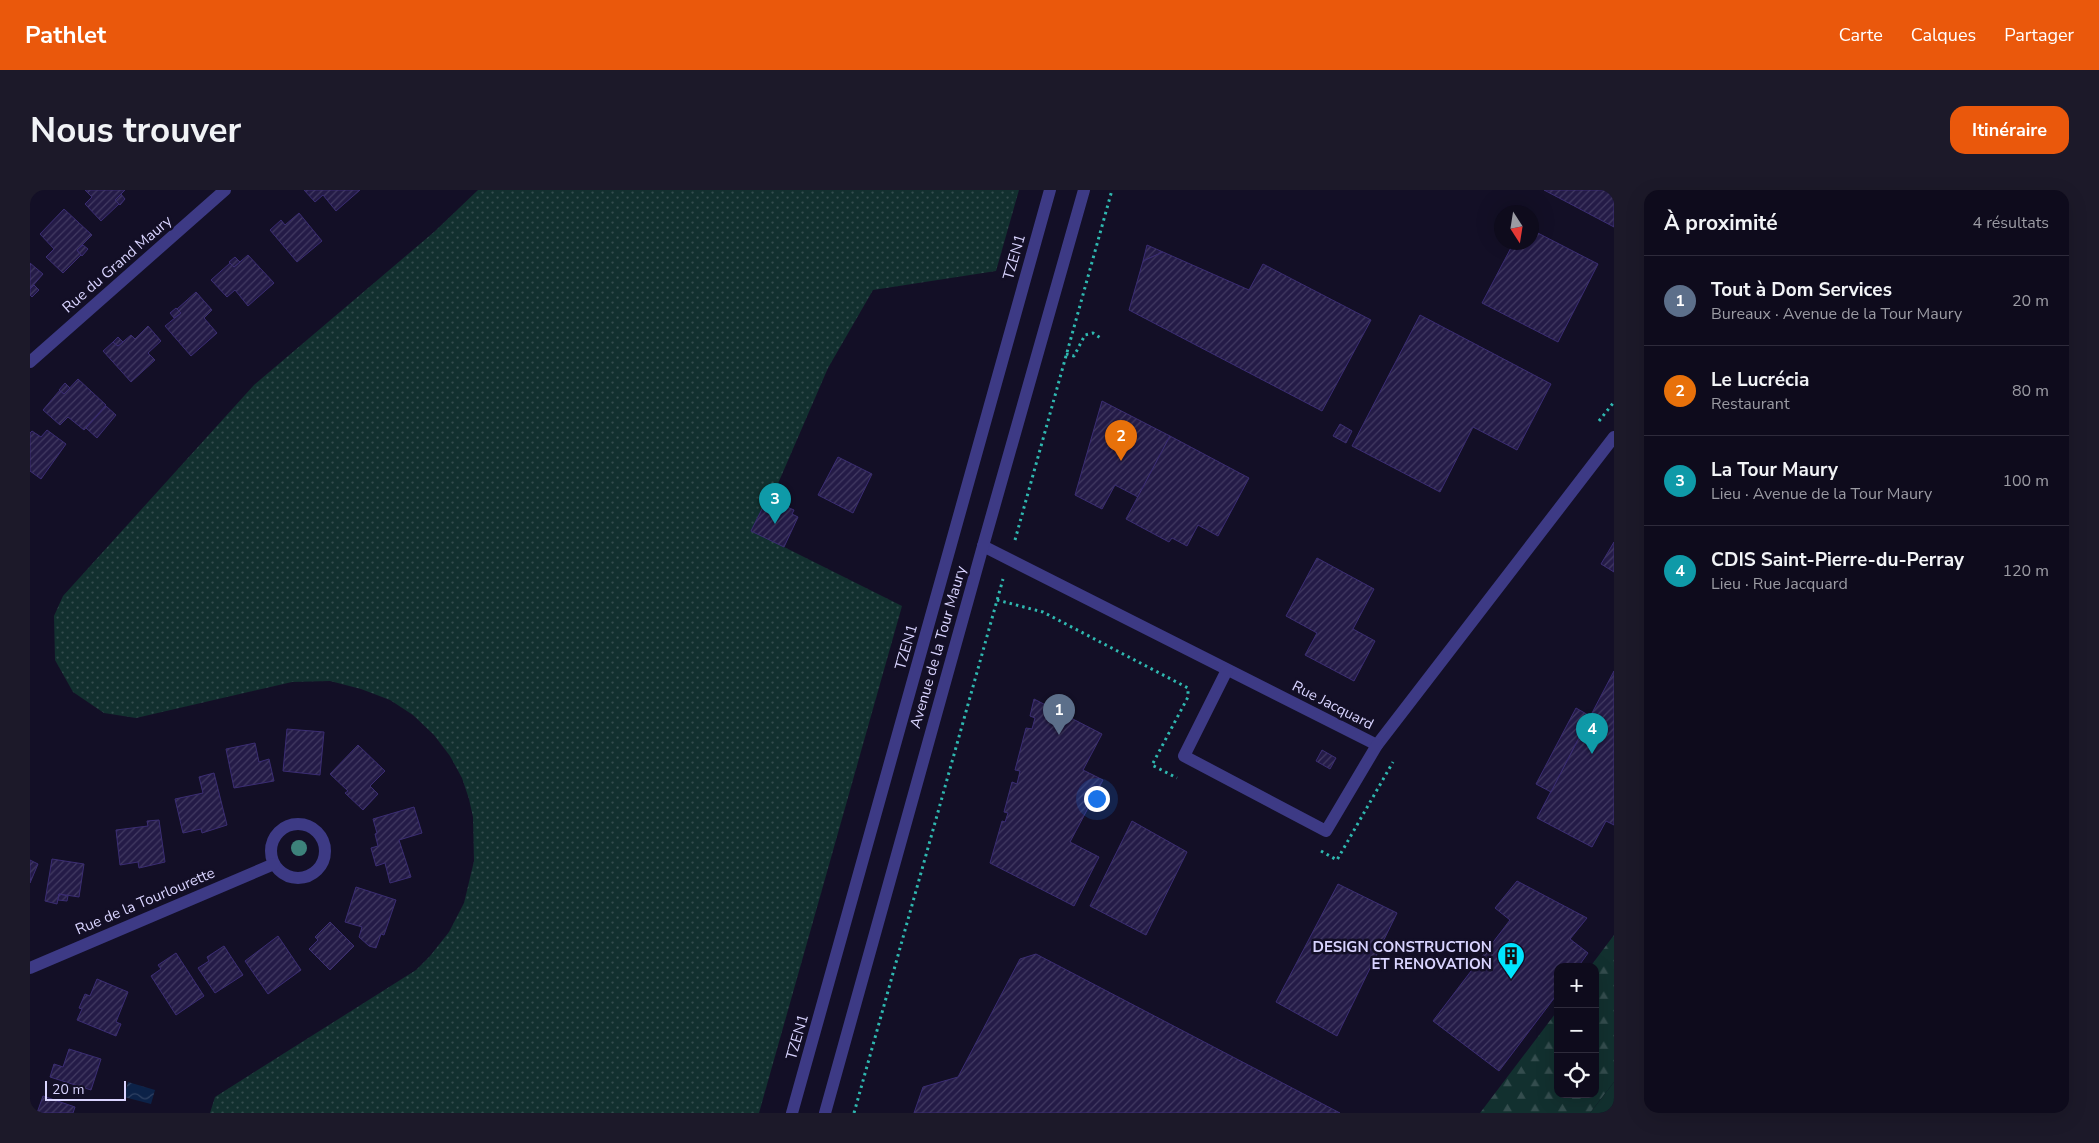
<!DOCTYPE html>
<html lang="fr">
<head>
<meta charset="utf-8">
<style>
  :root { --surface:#0e0b1c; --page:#1c1929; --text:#f1f3f6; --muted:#9b9ba3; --line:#2e2b3b; --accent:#ea580c }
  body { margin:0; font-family:"Nunito Sans",sans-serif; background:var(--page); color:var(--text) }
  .controls { position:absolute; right:15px; bottom:15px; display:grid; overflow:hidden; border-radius:10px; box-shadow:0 5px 20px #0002 }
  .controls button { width:45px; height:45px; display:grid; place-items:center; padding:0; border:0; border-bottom:1px solid var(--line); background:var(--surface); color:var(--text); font:25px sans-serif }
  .compass { position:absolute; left:1464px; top:15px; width:45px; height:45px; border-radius:50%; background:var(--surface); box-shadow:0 5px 20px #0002; rotate:168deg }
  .scale { position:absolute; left:15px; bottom:12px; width:81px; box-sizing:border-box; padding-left:5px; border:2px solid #d9d4ff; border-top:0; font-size:14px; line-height:18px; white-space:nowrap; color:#d9d4ff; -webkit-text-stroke:4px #130f26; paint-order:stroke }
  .you { position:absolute; left:1066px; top:608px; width:18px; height:18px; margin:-12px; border:4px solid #fff; border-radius:50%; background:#1a73e8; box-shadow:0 0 0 8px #1a73e833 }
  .badge { display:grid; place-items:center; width:32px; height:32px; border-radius:50%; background:var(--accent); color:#fff; font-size:16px; font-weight:700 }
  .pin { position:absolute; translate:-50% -41px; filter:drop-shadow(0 1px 2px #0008) }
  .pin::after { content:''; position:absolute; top:26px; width:18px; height:15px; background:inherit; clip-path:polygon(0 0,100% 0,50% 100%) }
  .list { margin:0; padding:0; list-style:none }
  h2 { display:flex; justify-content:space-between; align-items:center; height:65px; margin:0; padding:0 20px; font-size:21px }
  h2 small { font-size:16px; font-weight:400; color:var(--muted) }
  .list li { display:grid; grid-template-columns:32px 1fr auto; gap:15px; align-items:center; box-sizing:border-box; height:90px; padding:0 20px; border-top:1px solid var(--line) }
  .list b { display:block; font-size:19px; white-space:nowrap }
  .list p { margin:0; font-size:16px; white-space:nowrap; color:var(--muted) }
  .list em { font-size:16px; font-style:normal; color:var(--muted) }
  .icon { flex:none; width:28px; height:28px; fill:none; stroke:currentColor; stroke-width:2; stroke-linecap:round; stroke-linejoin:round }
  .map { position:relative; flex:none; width:1584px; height:923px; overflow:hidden; border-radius:15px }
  header { display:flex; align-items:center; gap:30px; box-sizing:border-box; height:70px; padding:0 25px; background:var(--accent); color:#fff }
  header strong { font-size:24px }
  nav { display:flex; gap:28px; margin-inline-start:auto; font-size:18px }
  .intro { display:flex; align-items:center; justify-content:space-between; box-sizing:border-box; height:120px; padding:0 30px }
  h1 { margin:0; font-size:35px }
  .button { padding:12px 22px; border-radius:15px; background:var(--accent); color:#fff; font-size:18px; font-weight:700 }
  main { display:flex; gap:30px; padding:0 30px }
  aside { flex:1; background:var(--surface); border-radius:15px; box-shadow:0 5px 20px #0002 }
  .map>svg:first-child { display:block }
  .grass { fill:url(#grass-dots) }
  .forest { fill:url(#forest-firs) }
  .pitch { fill:#12302f }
  .water { fill:url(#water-waves) }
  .building { fill:url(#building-hatch); stroke:#3b2d73 }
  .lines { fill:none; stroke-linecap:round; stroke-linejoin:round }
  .path { stroke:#2fb8b0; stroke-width:3; stroke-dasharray:2.5 4; stroke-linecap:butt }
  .minor { stroke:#3d3a85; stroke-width:12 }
  .tree { fill:#3d827b }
  .labels { text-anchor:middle; stroke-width:5; stroke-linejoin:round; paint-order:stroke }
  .street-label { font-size:15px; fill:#d9d4ff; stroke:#130f26 }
  .poi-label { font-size:15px; font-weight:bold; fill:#d9d4ff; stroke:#130f26; text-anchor:end }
</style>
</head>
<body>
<header>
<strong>Pathlet</strong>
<nav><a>Carte</a><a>Calques</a><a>Partager</a></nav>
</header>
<div class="intro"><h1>Nous trouver</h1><a class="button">Itinéraire</a></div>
<main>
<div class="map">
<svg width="1584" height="923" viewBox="0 0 1584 923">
  <defs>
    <pattern id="grass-dots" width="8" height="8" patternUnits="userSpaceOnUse" patternTransform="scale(1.25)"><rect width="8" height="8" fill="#12302f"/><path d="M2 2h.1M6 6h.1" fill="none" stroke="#344d4e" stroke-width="1.8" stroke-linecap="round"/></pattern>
    <pattern id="forest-firs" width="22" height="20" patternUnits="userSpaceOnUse" patternTransform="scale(1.25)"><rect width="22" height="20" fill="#12302f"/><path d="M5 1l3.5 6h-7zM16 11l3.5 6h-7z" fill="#344d4e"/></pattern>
    <pattern id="water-waves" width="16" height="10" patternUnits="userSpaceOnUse" patternTransform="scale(1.25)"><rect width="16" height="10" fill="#0c2248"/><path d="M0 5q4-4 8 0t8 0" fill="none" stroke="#2f4163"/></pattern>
    <pattern id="building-hatch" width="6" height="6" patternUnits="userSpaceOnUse" patternTransform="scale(1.25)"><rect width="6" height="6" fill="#241b47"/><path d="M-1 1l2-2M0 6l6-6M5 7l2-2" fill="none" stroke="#433b63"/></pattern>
  </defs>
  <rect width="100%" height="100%" fill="#130f26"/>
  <path class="grass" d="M448,0H989L966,81L843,100L798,178L740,312L736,311L754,357L872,416L729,923H180L185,907L386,780L400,766L419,742L434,713L444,671L443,627L439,609L432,588L420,566L404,545L383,525L360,510L331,499L300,491L262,492L106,528L74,523L43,502L25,470L24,426L33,406L224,195L404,42Z"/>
  <path class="forest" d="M1584,745V892L1560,923H1450L1528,820V904H1565V777H1560Z"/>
  <path class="pitch" d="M1584,892V923H1560Z"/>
  <path class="water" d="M98,892L125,900L121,914L94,907Z"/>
  <g class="building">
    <path d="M55,0H95L85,10L89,14L71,31L55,14L62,7Z"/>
    <path d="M274,0H330L306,21L293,5L285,12Z"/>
    <path d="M1514,0H1584V37Z"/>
    <path d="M91,4L95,9L90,15L85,10Z"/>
    <path d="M34,19L62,45L47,60L51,65L33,83L16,67L24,59L10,44Z"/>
    <path d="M269,23L292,51L267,72L240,40L251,30L255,35Z"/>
    <path d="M1502,40L1568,74L1528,152L1452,113L1484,52H1502Z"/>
    <path d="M53,55L58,59L52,66L47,60Z"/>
    <path d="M1117,55L1133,62L1113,71Z"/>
    <path d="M1133,62L1219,100L1233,74L1341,130L1292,221L1099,120L1113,71Z"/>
    <path d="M218,65L244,93L218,116L205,100L197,107L181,90L200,73L204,77Z"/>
    <path d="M205,67L210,72L204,77L199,72Z"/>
    <path d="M0,73L13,84L0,99Z"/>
    <path d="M4,95L9,100L2,107L0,105V99Z"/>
    <path d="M166,102L182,120L174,128L187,143L161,166L135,136L151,123L147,119Z"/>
    <path d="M146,118L151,123L144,128L140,123Z"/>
    <path d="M1390,125L1521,194L1487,260L1443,237L1410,302L1322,256Z"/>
    <path d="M118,136L131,151L118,163L125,170L101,192L73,161L83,152L88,156L101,145L105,149Z"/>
    <path d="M88,147L93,152L88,156L83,152Z"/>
    <path d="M48,189L76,215L54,240L38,227L30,235L13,220L30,200L34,204Z"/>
    <path d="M35,193L40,198L34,204L29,200Z"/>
    <path d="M1072,211L1140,246L1108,307L1085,295L1072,319L1045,305Z"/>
    <path d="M76,216L86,225L67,248L56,238Z"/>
    <path d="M1310,234L1322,241L1316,253L1303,246Z"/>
    <path d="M17,240L36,254L11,289L0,281V243L2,241L11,247Z"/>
    <path d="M1140,246L1219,288L1188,346L1168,335L1157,356L1142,348L1139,352L1096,329Z"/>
    <path d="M808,267L842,284L823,323L788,305Z"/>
    <path d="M741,310L764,320L762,324L768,327L754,357L721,341L736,311L740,312Z"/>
    <path d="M1584,352V382L1571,374Z"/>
    <path d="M1287,368L1344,399L1323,439L1345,451L1324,491L1275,465L1287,443L1256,426Z"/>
    <path d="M1584,481V635L1576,631L1562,657L1507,628Z"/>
    <path d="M1004,509L1072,544L1053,580L1073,590L1040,652L1069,667L1044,716L960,673L972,631L975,632L978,623L974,622L982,592L987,594L990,581L985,580L996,538L1002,539L1005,528L1000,526Z"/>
    <path d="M1546,518L1560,526L1521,602L1506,594Z"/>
    <path d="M257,539L294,542L290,585L253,581Z"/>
    <path d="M225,553L229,572L239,569L244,591L204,598L196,559Z"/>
    <path d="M328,555L355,581L340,596L348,604L333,620L315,603L318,601L300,584Z"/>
    <path d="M1292,560L1306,568L1300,579L1286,571Z"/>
    <path d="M184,583L197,635L172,643L171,639L153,643L145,609L173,603L169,587Z"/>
    <path d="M384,617L392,643L369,650L381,687L360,693L355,673L346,676L341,658L348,656L345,644L347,643L343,629Z"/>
    <path d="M129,630L135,672L109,678L108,672L90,675L86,640L118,636L117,631Z"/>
    <path d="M1102,631L1157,662L1116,745L1060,716Z"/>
    <path d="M22,669L54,674L49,707L29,704L27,714L15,711Z"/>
    <path d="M0,670L8,674L0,693Z"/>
    <path d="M1487,691L1557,728L1540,749L1558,763L1548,777H1528V803L1469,881L1403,831L1480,730L1465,718Z"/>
    <path d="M1308,694L1367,723L1307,846L1246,812Z"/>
    <path d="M326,697L366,710L354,745L351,744L346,758L339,756L329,747L332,737L315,732Z"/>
    <path d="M29,704L38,706L37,711L28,710Z"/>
    <path d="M300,732L324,756L300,780L279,759L288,750L285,747Z"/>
    <path d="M248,746L271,780L238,804L215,771Z"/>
    <path d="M194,756L213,785L185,803L168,778L179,771L177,767Z"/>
    <path d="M146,763L174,806L146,825L121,786L131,779L128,775Z"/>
    <path d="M1006,764L1310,923H884L893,897L928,887L990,769Z"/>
    <path d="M67,789L98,802L86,832L91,834L86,846L47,830L52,819L49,818L55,804L60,806Z"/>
    <path d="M39,859L71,869L61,900L20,887L24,874L33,877Z"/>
    <path d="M13,906L45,917L43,923H7Z"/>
  </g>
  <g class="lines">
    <g class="path">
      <path d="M1036,164L1044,166L1055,145L1063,143L1072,149"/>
      <path d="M1569,231L1584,212"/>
      <path d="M985,350L1082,0"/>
      <path d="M967,410L1013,422L1158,498V507L1122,575L1147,588"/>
      <path d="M1291,661L1307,670L1363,572"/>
      <path d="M824,923L973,389"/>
    </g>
    <g class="minor">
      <path d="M0,172L195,0"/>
      <path d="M953,356L1347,555L1584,247"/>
      <path d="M1197,480L1154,566L1296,641L1347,555"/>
      <circle cx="268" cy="661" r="27"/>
      <path d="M0,778L244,674"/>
      <path d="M762,923L1020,0"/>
      <path d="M795,923L953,356L1054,0"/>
    </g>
  </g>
  <circle class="tree" cx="269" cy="658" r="8"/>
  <defs>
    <symbol id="building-pin" viewBox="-11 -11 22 30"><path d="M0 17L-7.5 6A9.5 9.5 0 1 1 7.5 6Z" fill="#00e5ff" stroke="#130f26"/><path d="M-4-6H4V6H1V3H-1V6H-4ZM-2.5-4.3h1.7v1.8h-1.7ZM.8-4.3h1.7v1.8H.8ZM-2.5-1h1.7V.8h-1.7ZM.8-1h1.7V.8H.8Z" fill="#111"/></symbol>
  </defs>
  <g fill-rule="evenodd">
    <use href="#building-pin" x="1465" y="750" width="32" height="43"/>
  </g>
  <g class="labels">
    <g class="street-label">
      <text transform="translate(984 67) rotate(-74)" y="5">TZEN1</text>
      <text transform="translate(87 74) rotate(-41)" y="5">Rue du Grand Maury</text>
      <text transform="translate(876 457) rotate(-74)" y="5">TZEN1</text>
      <text transform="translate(908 457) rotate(-74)" y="5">Avenue de la Tour Maury</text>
      <text transform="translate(1303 515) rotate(27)" y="5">Rue Jacquard</text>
      <text transform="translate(115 711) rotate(-23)" y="5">Rue de la Tourlourette</text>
      <text transform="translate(767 847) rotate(-74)" y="5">TZEN1</text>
    </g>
    <g class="poi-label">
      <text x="1462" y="762">DESIGN CONSTRUCTION<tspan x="1462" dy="17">ET RENOVATION</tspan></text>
    </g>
  </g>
</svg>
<div class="controls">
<button>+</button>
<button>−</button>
<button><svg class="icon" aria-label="locate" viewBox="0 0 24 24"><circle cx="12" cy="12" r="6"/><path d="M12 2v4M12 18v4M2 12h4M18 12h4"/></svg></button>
</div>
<svg class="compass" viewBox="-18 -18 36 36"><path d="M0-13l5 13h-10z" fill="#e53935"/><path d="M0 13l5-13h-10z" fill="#9b9ba3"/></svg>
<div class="scale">20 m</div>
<div class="you"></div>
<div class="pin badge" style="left:1029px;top:545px;background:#5c6f8a">1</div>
<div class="pin badge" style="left:1091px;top:271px;background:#e8710a">2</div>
<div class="pin badge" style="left:745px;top:334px;background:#0f9aa8">3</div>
<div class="pin badge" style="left:1562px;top:564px;background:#0f9aa8">4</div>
</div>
<aside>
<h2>À proximité<small>4 résultats</small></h2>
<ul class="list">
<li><span class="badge" style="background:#5c6f8a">1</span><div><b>Tout à Dom Services</b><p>Bureaux · Avenue de la Tour Maury</p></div><em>20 m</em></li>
<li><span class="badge" style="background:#e8710a">2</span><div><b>Le Lucrécia</b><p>Restaurant</p></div><em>80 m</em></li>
<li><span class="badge" style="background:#0f9aa8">3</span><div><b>La Tour Maury</b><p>Lieu · Avenue de la Tour Maury</p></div><em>100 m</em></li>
<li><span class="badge" style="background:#0f9aa8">4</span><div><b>CDIS Saint-Pierre-du-Perray</b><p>Lieu · Rue Jacquard</p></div><em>120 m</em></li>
</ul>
</aside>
</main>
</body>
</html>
